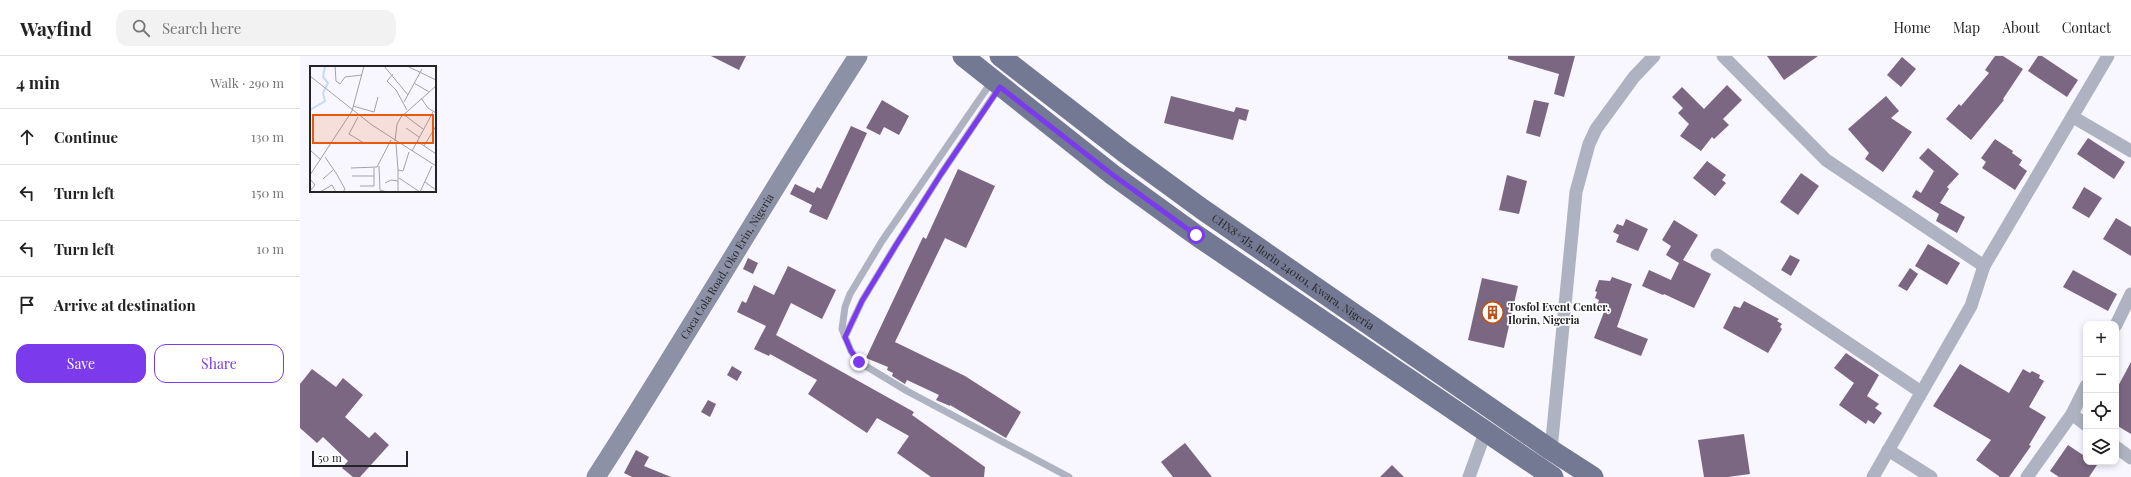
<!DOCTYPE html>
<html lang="en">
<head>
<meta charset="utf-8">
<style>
  :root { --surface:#fff; --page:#f2f2f2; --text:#222; --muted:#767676; --line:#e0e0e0; --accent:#7c3aed }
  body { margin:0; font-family:"Playfair Display",serif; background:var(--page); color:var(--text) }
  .controls { position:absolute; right:12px; bottom:12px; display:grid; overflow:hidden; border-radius:8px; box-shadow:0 2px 6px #0003 }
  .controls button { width:36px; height:36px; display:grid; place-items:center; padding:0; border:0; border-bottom:1px solid var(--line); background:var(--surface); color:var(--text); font:20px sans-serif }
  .scale { position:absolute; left:12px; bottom:10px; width:96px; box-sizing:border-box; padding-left:4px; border:2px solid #242427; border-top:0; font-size:11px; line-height:14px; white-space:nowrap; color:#242427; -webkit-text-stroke:3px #fff; paint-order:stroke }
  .stop { position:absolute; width:12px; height:12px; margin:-9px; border:3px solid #7c3aed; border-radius:50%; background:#fff }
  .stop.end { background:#7c3aed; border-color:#fff; box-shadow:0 1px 4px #0008 }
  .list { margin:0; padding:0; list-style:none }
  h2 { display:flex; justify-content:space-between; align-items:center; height:52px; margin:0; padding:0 16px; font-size:17px }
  h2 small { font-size:13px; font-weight:400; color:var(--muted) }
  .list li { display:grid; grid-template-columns:26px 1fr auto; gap:12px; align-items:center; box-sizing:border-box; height:56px; padding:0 16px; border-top:1px solid var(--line) }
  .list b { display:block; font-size:15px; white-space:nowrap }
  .list em { font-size:13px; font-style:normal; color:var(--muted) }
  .actions { display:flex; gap:8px; padding:12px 16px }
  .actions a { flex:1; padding:9px 0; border:1px solid var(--accent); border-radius:12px; text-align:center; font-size:14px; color:var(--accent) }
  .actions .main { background:var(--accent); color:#fff }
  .icon { flex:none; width:22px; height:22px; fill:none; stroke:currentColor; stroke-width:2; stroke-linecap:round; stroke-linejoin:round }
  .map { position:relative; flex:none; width:1831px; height:421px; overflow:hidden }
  header { display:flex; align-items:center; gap:24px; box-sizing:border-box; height:56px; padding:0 20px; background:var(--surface); border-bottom:1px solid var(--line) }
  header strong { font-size:19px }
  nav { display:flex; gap:22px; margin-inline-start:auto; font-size:14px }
  .search { width:280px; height:36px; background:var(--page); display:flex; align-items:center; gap:10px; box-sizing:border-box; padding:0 14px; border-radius:12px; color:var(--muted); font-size:15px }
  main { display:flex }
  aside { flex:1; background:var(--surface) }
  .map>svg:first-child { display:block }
  .building { fill:#7b6781 }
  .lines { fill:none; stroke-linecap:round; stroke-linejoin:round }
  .lane { stroke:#afb3c1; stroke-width:7 }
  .street { stroke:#afb3c1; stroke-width:13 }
  .secondary { stroke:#8c91a6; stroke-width:19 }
  .primary { stroke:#737992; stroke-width:21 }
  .route { stroke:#7c3aed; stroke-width:5 }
  .labels { text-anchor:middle; stroke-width:3.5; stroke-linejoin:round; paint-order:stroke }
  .street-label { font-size:11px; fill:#242427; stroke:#fff }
  .poi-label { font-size:11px; font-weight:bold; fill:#242427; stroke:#fff; text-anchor:start }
  .inset-river { fill:none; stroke:#c4dbf7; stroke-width:2 }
  .inset-road { fill:none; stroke:#a3a2a9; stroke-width:1 }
  .view { fill:#e8590c; fill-opacity:0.15; stroke:#e8590c; stroke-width:2 }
  .inset-edge { fill:none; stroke:#242427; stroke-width:2 }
</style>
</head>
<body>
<header>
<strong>Wayfind</strong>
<div class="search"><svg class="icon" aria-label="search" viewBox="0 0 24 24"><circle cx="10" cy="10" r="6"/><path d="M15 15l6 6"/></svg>Search here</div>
<nav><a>Home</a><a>Map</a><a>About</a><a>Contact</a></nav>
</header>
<main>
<aside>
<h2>4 min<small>Walk · 290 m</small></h2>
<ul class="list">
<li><svg class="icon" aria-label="ahead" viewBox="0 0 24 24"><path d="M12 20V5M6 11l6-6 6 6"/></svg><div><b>Continue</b></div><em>130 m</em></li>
<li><svg class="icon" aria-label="left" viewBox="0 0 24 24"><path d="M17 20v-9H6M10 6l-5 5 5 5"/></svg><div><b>Turn left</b></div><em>150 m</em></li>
<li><svg class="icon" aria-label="left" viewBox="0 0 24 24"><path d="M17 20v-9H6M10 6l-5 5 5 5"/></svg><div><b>Turn left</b></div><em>10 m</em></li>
<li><svg class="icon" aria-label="arrive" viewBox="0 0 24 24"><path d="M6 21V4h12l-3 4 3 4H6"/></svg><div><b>Arrive at destination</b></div></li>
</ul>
<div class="actions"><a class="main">Save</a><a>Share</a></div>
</aside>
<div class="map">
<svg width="1831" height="421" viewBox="0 0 1831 421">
  <rect width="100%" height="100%" fill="#f8f6ff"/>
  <g class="building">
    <path d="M411,0H446L439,14Z"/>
    <path d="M1208,0H1275L1264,41L1254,38L1259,18L1208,3Z"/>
    <path d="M1467,0H1518L1484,24Z"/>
    <path d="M1695,0H1703L1723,13L1703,43L1704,44L1671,84L1646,63L1659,48L1661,50L1689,17L1685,14Z"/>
    <path d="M1738,0H1742L1778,24L1767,41L1728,15Z"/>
    <path d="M1602,1L1616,13L1601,31L1587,19Z"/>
    <path d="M1427,29L1442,44L1423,63L1429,69L1414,83L1412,81L1401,95L1380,80L1389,68L1378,57L1383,52L1372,41L1382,31L1404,53Z"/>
    <path d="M871,40L934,56L936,51L949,54L946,65L939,63L933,84L864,67Z"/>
    <path d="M1586,40L1599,55L1591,62L1612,76L1583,116L1565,103L1569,97L1548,73Z"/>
    <path d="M582,44L609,60L599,79L584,71L580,79L566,72Z"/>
    <path d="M1234,44L1249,47L1240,81L1226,77Z"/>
    <path d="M551,70L567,77L527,164L509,156L512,149L490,138L495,128L514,137L517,131L521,133Z"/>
    <path d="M1788,82L1825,106L1814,123L1777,98Z"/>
    <path d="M1695,83L1713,95L1712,97L1722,104L1719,109L1727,115L1715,134L1682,112L1686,106L1681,102Z"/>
    <path d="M1628,92L1659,118L1647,131L1649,133L1640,147L1665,161L1657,177L1636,165L1639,158L1612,141L1616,134L1621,137L1634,115L1619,102Z"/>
    <path d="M1407,105L1426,119L1422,124L1426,127L1415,140L1393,122Z"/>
    <path d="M658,113L695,130L666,192L645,182L595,286L665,320L721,356L706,382L650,349V350L636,344L639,339L607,324L605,328L592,320L593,317L587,314L588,311L566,302L623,181L626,183Z"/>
    <path d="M1501,117L1519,130L1498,159L1480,146Z"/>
    <path d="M1207,119L1227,125L1219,158L1199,154Z"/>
    <path d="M1784,131L1802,142L1789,162L1772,152Z"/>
    <path d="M1816,162L1831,171V200L1803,183Z"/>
    <path d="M1326,163L1348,173L1338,195L1316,186L1319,179L1313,176L1317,168L1323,170Z"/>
    <path d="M1374,164L1398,179L1383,204L1411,218L1394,252L1364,238L1363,239L1342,230L1349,214L1371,224L1379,207L1366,199L1371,190L1362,184Z"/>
    <path d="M1628,188L1660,207L1647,229L1615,210Z"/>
    <path d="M1490,199L1500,204L1491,220L1481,214Z"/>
    <path d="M448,202L458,207L453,218L443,213Z"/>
    <path d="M488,210L536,234L522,263L491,247L476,279L614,356L612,359L685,411L684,421H631L597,397L609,380L577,362L567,377L508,338L517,324L470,298L469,300L454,293L466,270L437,256L442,245L446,247L454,229L474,239Z"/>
    <path d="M1610,212L1618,218L1607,235L1598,230Z"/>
    <path d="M1773,214L1817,238L1808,255L1763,231Z"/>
    <path d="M1312,221L1332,228L1317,271L1348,283L1341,300L1294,282L1304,256L1296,253L1299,244L1295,242L1297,236L1295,235L1299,224L1310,225Z"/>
    <path d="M1182,222L1218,230L1204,292L1168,284Z"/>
    <path d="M1444,245L1479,263L1477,265L1482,268L1480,271L1482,273L1468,297L1423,272L1434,250L1440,252Z"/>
    <path d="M1546,297L1579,319L1567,340L1579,348L1575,352L1582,357L1574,368L1568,364L1566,368L1539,349L1554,327L1534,312Z"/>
    <path d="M1831,306V378L1816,369V334Z"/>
    <path d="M1660,308L1709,337L1723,313L1730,317L1732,315L1740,319L1739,322L1744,325L1729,351L1746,361L1729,389L1731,390L1709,421H1700L1676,404L1691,384L1633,350Z"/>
    <path d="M432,310L442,316L437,325L427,319Z"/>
    <path d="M12,313L36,331L43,322L63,339L45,361L69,382L75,376L89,389L60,421H53L42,412L48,405L23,381L17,387L0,372V328Z"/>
    <path d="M408,344L416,348L410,361L401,356Z"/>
    <path d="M1444,378L1450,418L1428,421H1404L1398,384Z"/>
    <path d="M885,387L912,421H873L861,406Z"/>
    <path d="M1768,389L1786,401V406H1799L1789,421H1759L1750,415Z"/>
    <path d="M336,394L349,401L344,410L371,421H332L324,417Z"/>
    <path d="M1092,409L1104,421H1080Z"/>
  </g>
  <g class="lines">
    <g class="lane">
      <path d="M692,25L582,185L550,238L545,251L542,273L551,295L559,306L607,335L769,421"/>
      <path d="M545,281L562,245L596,189L641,118L699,32"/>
    </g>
    <g class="street">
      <path d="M1423,0L1526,104L1684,210"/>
      <path d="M1773,61L1831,95"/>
      <path d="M1417,199L1621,336"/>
      <path d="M1816,269L1831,238"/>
      <path d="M1772,358L1786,369"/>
      <path d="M1816,391L1831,402"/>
      <path d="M1251,394L1276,136L1289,88L1296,73L1334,21L1354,0"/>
      <path d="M1588,394L1631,421"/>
      <path d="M1169,421L1186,374"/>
      <path d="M1573,421L1671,250L1684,210L1808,0"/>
      <path d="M1727,421L1772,358L1786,330"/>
    </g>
    <path class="secondary" id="s1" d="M296,421C386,282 468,139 558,0"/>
    <g class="primary">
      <path d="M663,0L813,119L896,179L1253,421"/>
      <path id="s2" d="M700,0L824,96L902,153L1251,394L1293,421"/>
    </g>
  </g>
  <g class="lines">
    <path class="route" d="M559,306L551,295L545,281L562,245L596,189L641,118L700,31L813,119L896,179"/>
  </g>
  <defs>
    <symbol id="building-ring" viewBox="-11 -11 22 22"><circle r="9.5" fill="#fff" stroke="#b8541e" stroke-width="1.5"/><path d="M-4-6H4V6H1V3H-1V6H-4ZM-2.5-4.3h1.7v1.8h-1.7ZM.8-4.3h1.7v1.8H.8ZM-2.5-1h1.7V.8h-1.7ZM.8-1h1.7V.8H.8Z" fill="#b8541e"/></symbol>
  </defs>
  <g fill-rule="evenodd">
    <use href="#building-ring" x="1180" y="244" width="25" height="25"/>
  </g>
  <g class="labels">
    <g class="street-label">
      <text dy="4" stroke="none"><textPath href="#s1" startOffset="248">Coca Cola Road, Oko Erin, Nigeria</textPath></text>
      <text dy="4" stroke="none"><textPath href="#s2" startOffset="364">CHX8+5J5, Ilorin 240101, Kwara, Nigeria</textPath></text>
    </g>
    <g class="poi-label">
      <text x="1208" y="255">Tosfol Event Center,<tspan x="1208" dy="13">Ilorin, Nigeria</tspan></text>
    </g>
  </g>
  <g transform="translate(10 10)">
    <rect width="126" height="126" fill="#f8f6ff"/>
    <path class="inset-river" d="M0,44L15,35L13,27L18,17L13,11L15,0"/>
    <path class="inset-road" d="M25,0L26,15L30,18L35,11L52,9M74,0L98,29M97,0L126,14M83,8L77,15L86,24L97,44M0,10L62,59L126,100M104,17L119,26M111,32L118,42L126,47M94,36L112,3M43,40L64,46L68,31M93,48L113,63M96,62L109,71M39,68L48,51M39,68L54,77M85,75L87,58L91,51L126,20M107,75L126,88M86,77L88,104M114,80L126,60M0,84L11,94M102,85L123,46M15,91L26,107L35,123L33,126M69,100L70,124L77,126M41,102L67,101L81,74M0,109L42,45L54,0M42,110H64V102M89,112L110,126L122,100M0,113L5,119L0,125M13,113L23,104M115,116L126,124M75,117L81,114L88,115M50,120H64V110M10,126L22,119L26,126M88,126V104L93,105L99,86"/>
    <path class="view" d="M3,49H123V77H3Z"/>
    <rect width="126" height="126" class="inset-edge"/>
  </g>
</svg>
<div class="controls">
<button>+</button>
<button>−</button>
<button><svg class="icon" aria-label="locate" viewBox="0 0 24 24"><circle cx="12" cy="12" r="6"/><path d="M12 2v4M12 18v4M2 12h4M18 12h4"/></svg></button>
<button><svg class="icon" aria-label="layers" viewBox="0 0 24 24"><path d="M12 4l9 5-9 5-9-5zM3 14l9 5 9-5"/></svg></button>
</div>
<div class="scale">50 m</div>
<div class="stop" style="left:896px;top:179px"></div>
<div class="stop end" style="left:559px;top:306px"></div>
</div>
</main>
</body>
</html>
